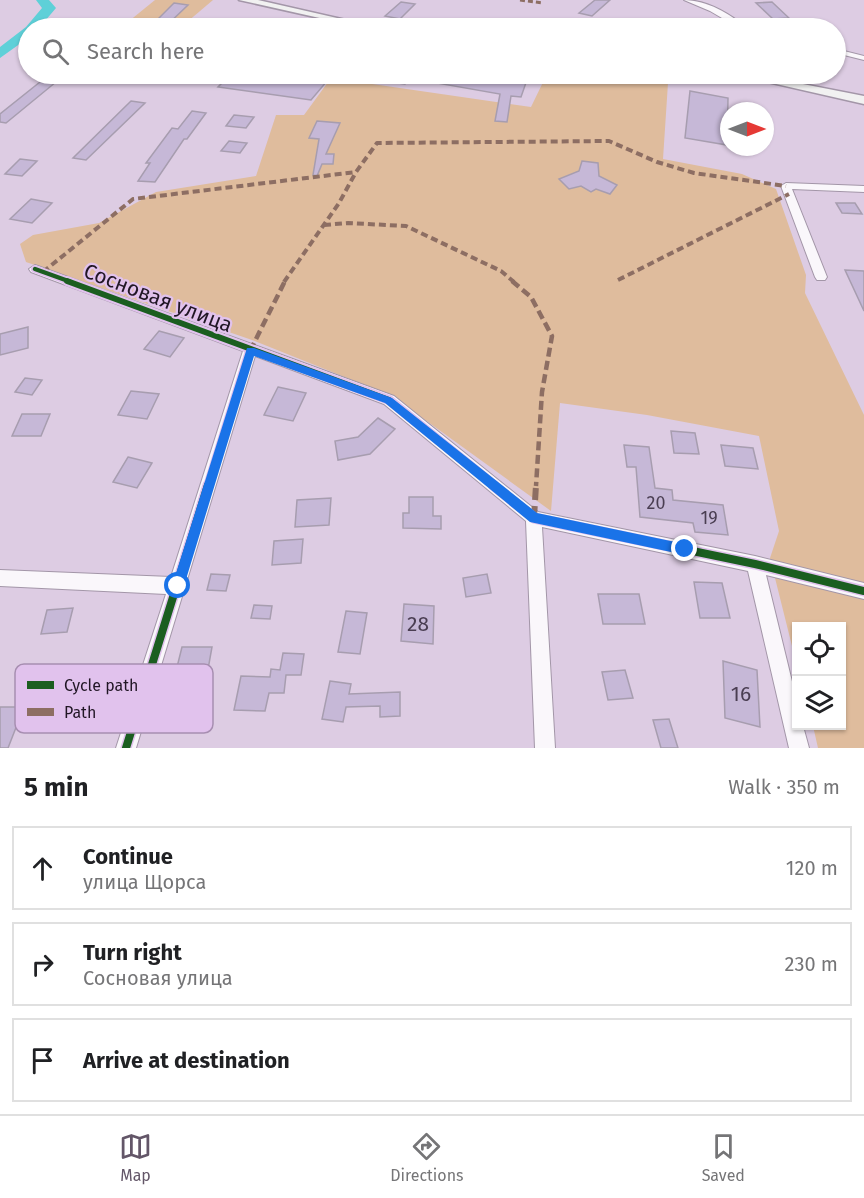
<!DOCTYPE html>
<html lang="en">
<head>
<meta charset="utf-8">
<style>
  :root { --surface:#fff; --page:#f2f2f2; --text:#202124; --muted:#757577; --line:#e0e0e0; --accent:#635668 }
  body { margin:0; font-family:"Fira Sans",sans-serif; background:var(--page); color:var(--text) }
  .controls { position:absolute; right:18px; bottom:18px; display:grid; overflow:hidden; border-radius:0px; box-shadow:0 2px 4px #0004 }
  .controls button { width:54px; height:54px; display:grid; place-items:center; padding:0; border:0; border-bottom:2px solid var(--line); background:var(--surface); color:var(--text); font:30px sans-serif }
  .compass { position:absolute; left:720px; top:102px; width:54px; height:54px; border-radius:50%; background:var(--surface); box-shadow:0 2px 4px #0004; rotate:90deg }
  .stop { position:absolute; width:18px; height:18px; margin:-14px; border:4px solid #1a73e8; border-radius:50%; background:#fff }
  .stop.end { background:#1a73e8; border-color:#fff; box-shadow:0 2px 6px #0008 }
  .list { margin:0; padding:0; list-style:none }
  h2 { display:flex; justify-content:space-between; align-items:center; height:78px; margin:0; padding:0 24px; font-size:26px }
  h2 small { font-size:20px; font-weight:400; color:var(--muted) }
  .list li { display:grid; grid-template-columns:39px 1fr auto; gap:18px; align-items:center; box-sizing:border-box; height:84px; margin:0 12px 12px; padding:0 12px; border:2px solid var(--line); border-radius:0px }
  .list b { display:block; font-size:22px; white-space:nowrap }
  .list p { margin:0; font-size:20px; white-space:nowrap; color:var(--muted) }
  .list em { font-size:20px; font-style:normal; color:var(--muted) }
  .icon { flex:none; width:33px; height:33px; fill:none; stroke:currentColor; stroke-width:2; stroke-linecap:round; stroke-linejoin:round }
  .map { position:relative; flex:none; width:864px; height:748px; overflow:hidden }
  .search { position:absolute; background:var(--surface); box-shadow:0 2px 4px #0004; left:18px; right:18px; top:18px; height:66px; display:flex; align-items:center; gap:15px; box-sizing:border-box; padding:0 21px; border-radius:33px; color:var(--muted); font-size:22px }
  .sheet { height:366px; background:var(--surface) }
  nav { display:flex; justify-content:space-around; align-items:center; box-sizing:border-box; height:84px; border-top:2px solid var(--line); background:var(--surface); font-size:16px; color:var(--muted) }
  nav a { display:grid; justify-items:center; gap:3px }
  nav .on { color:var(--accent) }
  .map>svg:first-child { display:block }
  .green { fill:#dfbc9d }
  .lines { fill:none; stroke-linecap:round; stroke-linejoin:round }
  .river { fill:#5ed0d8; fill-rule:evenodd }
  .building { fill:#c6b8d7; stroke:#a79daf; stroke-width:1.5 }
  .street-casing { stroke:#a396a8; stroke-width:2 }
  .secondary-casing { stroke:#a396a8; stroke-width:3 }
  .street { fill:#faf7fb; fill-rule:evenodd }
  .secondary { fill:#f1f1f1; fill-rule:evenodd }
  .quiet-far3 { stroke:#8d6e63; stroke-width:3; stroke-dasharray:5 3; stroke-linecap:butt }
  .quiet-far2 { stroke:#8d6e63; stroke-width:4; stroke-dasharray:7 4; stroke-linecap:butt }
  .quiet-far1 { stroke:#8d6e63; stroke-width:4.5; stroke-dasharray:9 4.5; stroke-linecap:butt }
  .quiet { stroke:#8d6e63; stroke-width:6; stroke-dasharray:12 6; stroke-linecap:butt }
  .cycleway-far2-casing { stroke:#e1c2ed; stroke-width:8 }
  .cycleway-far1-casing { stroke:#e1c2ed; stroke-width:10 }
  .cycleway-casing { stroke:#e1c2ed; stroke-width:11 }
  .cycleway-far2 { stroke:#1b5e20; stroke-width:4.5 }
  .cycleway-far1 { stroke:#1b5e20; stroke-width:6 }
  .cycleway { stroke:#1b5e20; stroke-width:8 }
  .route { fill:#1a73e8 }
  .labels { text-anchor:middle; stroke-width:4.5; stroke-linejoin:round; paint-order:stroke }
  .number-label { font-size:18px; fill:#4a3e52 }
  .street-label { font-size:21px; fill:#211625; stroke:#e1c2ed }
  .near-number-label { font-size:21px; fill:#4a3e52 }
  .key { fill:#e1c2ed; stroke:#a78eb1; stroke-width:1.5 }
  .key-label { font-size:16px; fill:#211625 }
</style>
</head>
<body>
<div class="map">
<svg width="864" height="748" viewBox="0 0 864 748">
  <rect width="100%" height="100%" fill="#ddcce3"/>
  <g class="green">
    <path d="M155,0H213L180,28L123,26Z"/>
    <path d="M547,74H595L668,83L663,159L742,174L776,189L806,275L805,293L864,415V748H818L813,726H842V626H796V662L770,558L779,531L759,436L647,415L560,403L551,511L392,396L252,340L26,262L20,244L33,235L99,223L156,192L256,176L276,115H304L331,78L531,107Z"/>
  </g>
  <g class="lines">
    <path class="river" d="M36,0H49L56,8L39,28H28V38L0,58V47L26,27L42,8Z"/>
  </g>
  <g class="building">
    <path d="M595,0H610L592,16L579,13Z"/>
    <path d="M401,2L415,4L400,19L385,16Z"/>
    <path d="M772,2L789,18L773,19L756,3Z"/>
    <path d="M174,3L188,5L165,27L151,26Z"/>
    <path d="M50,74L56,82L6,123L0,122V114Z"/>
    <path d="M231,74H333L311,100L218,87Z"/>
    <path d="M376,74H413L405,84L375,80Z"/>
    <path d="M415,74H529L521,97L511,96L507,122L495,121L500,94L414,79Z"/>
    <path d="M690,91L728,98L727,145L685,138Z"/>
    <path d="M131,101L145,103L86,160L73,158Z"/>
    <path d="M192,111L206,113L187,139H184L155,182L138,181L150,163H146L172,128L178,129Z"/>
    <path d="M234,115L254,117L246,128L226,126Z"/>
    <path d="M317,121L340,123L326,154H334L333,164H322L317,176L313,175L319,139L309,138Z"/>
    <path d="M229,141L247,143L240,153L221,151Z"/>
    <path d="M20,159L37,161L22,176L5,174Z"/>
    <path d="M582,161L598,163L599,176L617,185L610,194L596,189L591,192L581,186L569,189L559,179L579,171Z"/>
    <path d="M31,199L52,203L32,223L10,219Z"/>
    <path d="M836,203H855L862,214L842,213Z"/>
    <path d="M845,270L864,271V311Z"/>
    <path d="M28,327V348L0,355V334Z"/>
    <path d="M159,331L184,338L170,357L144,349Z"/>
    <path d="M25,378L42,380L32,395L15,392Z"/>
    <path d="M278,387L306,393L293,421L264,415Z"/>
    <path d="M131,391L159,394L147,419L118,415Z"/>
    <path d="M22,414H50L41,436H12Z"/>
    <path d="M378,418L395,429L370,454L338,460L335,441L358,437Z"/>
    <path d="M671,431L695,433L699,454L674,453Z"/>
    <path d="M624,445L649,447L655,488L672,490L673,500L723,505L728,535L695,532L693,523L640,517L636,467H627Z"/>
    <path d="M721,445L753,448L758,469L725,466Z"/>
    <path d="M128,457L152,463L137,488L113,482Z"/>
    <path d="M409,497H433V516H441V529L403,528V513H409Z"/>
    <path d="M331,498L329,525L295,527L297,500Z"/>
    <path d="M303,539L301,563L272,565L274,541Z"/>
    <path d="M211,574L230,575L226,591L207,590Z"/>
    <path d="M487,574L491,593L466,597L463,578Z"/>
    <path d="M694,582L722,583L730,618H700Z"/>
    <path d="M598,594H639L645,624H603Z"/>
    <path d="M404,604L434,606L433,644L401,641Z"/>
    <path d="M254,605L272,606L270,619L251,618Z"/>
    <path d="M73,608L67,632L41,634L47,610Z"/>
    <path d="M346,611L367,613L360,654L338,652Z"/>
    <path d="M182,647H212L207,675H175Z"/>
    <path d="M283,653L304,654L301,675H286L284,693H269L265,711L234,710L241,676L270,677L271,669L280,670Z"/>
    <path d="M723,661L757,670L760,727L725,718Z"/>
    <path d="M625,670L633,698L608,700L602,672Z"/>
    <path d="M330,681L351,684L349,694L400,692V716L380,717V706L346,707L343,722L322,719Z"/>
    <path d="M0,707H24L8,748H0Z"/>
    <path d="M669,719L678,748H661L653,720Z"/>
  </g>
  <g class="lines">
    <defs>
      <g id="street">
        <path d="M684,0C707,0 730,14 747,28H739L710,11Z"/>
        <path d="M836,49L864,56V60L836,53Z"/>
        <path d="M786,183L864,186V192L792,189L827,277L825,280H817L815,277L781,186Z"/>
        <path d="M35,265L394,396L538,512L755,556L864,583V599L766,575L796,698V726H803L809,748H789L748,571L542,527L555,748H535L526,521L384,404L255,356L136,748H116L166,594L0,586V570L171,577L243,351L31,272L29,269Z"/>
      </g>
      <g id="secondary">
        <path d="M239,0H258L381,28H364Z"/>
        <path d="M732,74H752L864,96V104Z"/>
      </g>
    </defs>
    <use href="#street" class="street-casing"/>
    <use href="#secondary" class="secondary-casing"/>
    <use href="#street" class="street"/>
    <use href="#secondary" class="secondary"/>
    <path class="quiet-far3" d="M520,0L543,3"/>
    <g class="quiet-far2">
      <path d="M324,225L348,223L406,226L501,271L514,282"/>
      <path d="M43,272L133,199L356,172L377,143L609,141L657,162L694,173L786,186"/>
      <path d="M618,280L789,194"/>
      <path d="M284,282L339,203L356,172"/>
    </g>
    <g class="quiet-far1">
      <path d="M512,281L531,297L552,336L542,392L536,486"/>
      <path d="M250,351L285,281"/>
    </g>
    <path class="quiet" d="M534,518L536,485"/>
    <defs>
      <path id="cycleway-far2" d="M35,269L71,282"/>
      <g id="cycleway-far1">
        <path d="M67,281L389,400L495,486"/>
        <path d="M208,486L250,351"/>
      </g>
      <g id="cycleway">
        <path d="M493,485L534,518L755,564L864,591"/>
        <path d="M126,748L208,485"/>
      </g>
    </defs>
    <use href="#cycleway-far2" class="cycleway-far2-casing"/>
    <use href="#cycleway-far1" class="cycleway-far1-casing"/>
    <use href="#cycleway" class="cycleway-casing"/>
    <use href="#cycleway-far2" class="cycleway-far2"/>
    <use href="#cycleway-far1" class="cycleway-far1"/>
    <use href="#cycleway" class="cycleway"/>
  </g>
  <path class="route" d="M247,348H254L392,398L537,513L685,544L691,549L689,553L685,555L530,522L385,403L254,356L184,586L182,590H173L172,586Z"/>
  <g class="labels">
    <g class="number-label">
      <text x="656" y="509">20</text>
      <text x="709" y="524">19</text>
    </g>
    <g class="street-label">
      <text transform="translate(158 298) rotate(21)" y="7">Сосновая улица</text>
    </g>
    <g class="near-number-label">
      <text x="418" y="631">28</text>
      <text x="741" y="701">16</text>
    </g>
  </g>
  <rect x="15" y="664" width="198" height="69" rx="9" class="key"/>
  <rect x="27" y="681" width="27" height="8" fill="#1b5e20"/>
  <rect x="27" y="708" width="27" height="8" fill="#8d6e63"/>
  <g class="key-label">
    <text x="64" y="691">Cycle path</text>
    <text x="64" y="718">Path</text>
  </g>
</svg>
<div class="controls">
<button><svg class="icon" aria-label="locate" viewBox="0 0 24 24"><circle cx="12" cy="12" r="6"/><path d="M12 2v4M12 18v4M2 12h4M18 12h4"/></svg></button>
<button><svg class="icon" aria-label="layers" viewBox="0 0 24 24"><path d="M12 4l9 5-9 5-9-5zM3 14l9 5 9-5"/></svg></button>
</div>
<svg class="compass" viewBox="-18 -18 36 36"><path d="M0-13l5 13h-10z" fill="#e53935"/><path d="M0 13l5-13h-10z" fill="#757577"/></svg>
<div class="stop" style="left:178px;top:586px"></div>
<div class="stop end" style="left:685px;top:549px"></div>
<div class="search"><svg class="icon" aria-label="search" viewBox="0 0 24 24"><circle cx="10" cy="10" r="6"/><path d="M15 15l6 6"/></svg>Search here</div>
</div>
<section class="sheet">
<h2>5 min<small>Walk · 350 m</small></h2>
<ul class="list">
<li><svg class="icon" aria-label="ahead" viewBox="0 0 24 24"><path d="M12 20V5M6 11l6-6 6 6"/></svg><div><b>Continue</b><p>улица Щорса</p></div><em>120 m</em></li>
<li><svg class="icon" aria-label="right" viewBox="0 0 24 24"><path d="M7 20v-9h11M14 6l5 5-5 5"/></svg><div><b>Turn right</b><p>Сосновая улица</p></div><em>230 m</em></li>
<li><svg class="icon" aria-label="arrive" viewBox="0 0 24 24"><path d="M6 21V4h12l-3 4 3 4H6"/></svg><div><b>Arrive at destination</b></div></li>
</ul>
</section>
<nav>
<a class="on"><svg class="icon" aria-label="map" viewBox="0 0 24 24"><path d="M3 6l6-2 6 2 6-2v14l-6 2-6-2-6 2zM9 4v14M15 6v14"/></svg>Map</a>
<a><svg class="icon" aria-label="directions" viewBox="0 0 24 24"><path d="M12 3l9 9-9 9-9-9zM9 14v-3h6M13 9l2 2-2 2"/></svg>Directions</a>
<a><svg class="icon" aria-label="saved" viewBox="0 0 24 24"><path d="M7 4h10v16l-5-4-5 4z"/></svg>Saved</a>
</nav>
</body>
</html>
